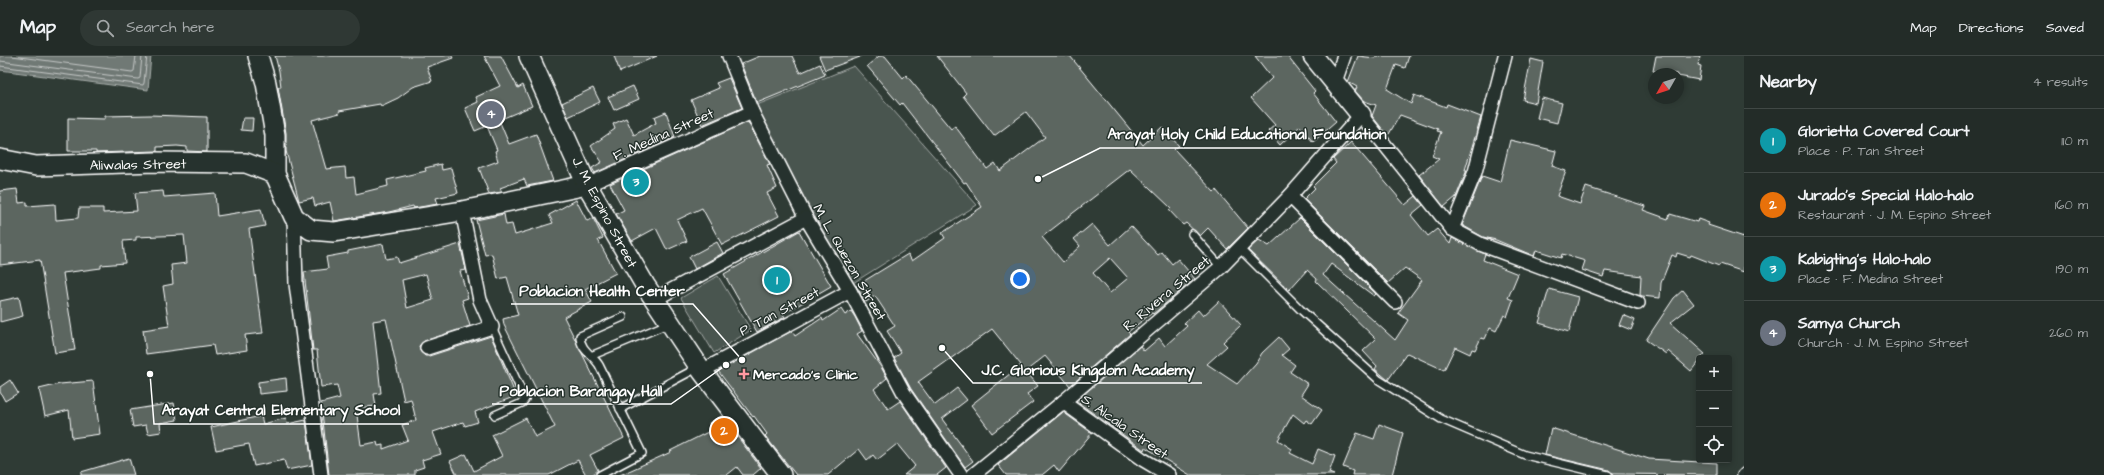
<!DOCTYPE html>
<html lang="en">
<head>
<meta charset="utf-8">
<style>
  :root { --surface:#232c28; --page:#2f3834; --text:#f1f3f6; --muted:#a3a7a8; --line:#404845; --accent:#8abfa5 }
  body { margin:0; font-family:"Architects Daughter",sans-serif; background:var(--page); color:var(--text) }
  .controls { position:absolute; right:12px; bottom:12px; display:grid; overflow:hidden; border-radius:4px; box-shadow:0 2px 6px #0003 }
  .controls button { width:36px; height:36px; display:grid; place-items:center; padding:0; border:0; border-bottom:1px solid var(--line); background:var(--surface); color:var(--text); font:20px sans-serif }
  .compass { position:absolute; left:1648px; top:12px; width:36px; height:36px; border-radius:50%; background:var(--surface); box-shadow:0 2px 6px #0003; rotate:231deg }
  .you { position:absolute; left:1020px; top:223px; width:14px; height:14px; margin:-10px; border:3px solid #fff; border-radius:50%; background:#1a73e8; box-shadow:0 0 0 6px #1a73e833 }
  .badge { display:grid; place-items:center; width:26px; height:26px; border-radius:50%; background:var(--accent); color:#fff; font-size:13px; font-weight:700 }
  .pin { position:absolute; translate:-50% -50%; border:2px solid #fff; box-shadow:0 1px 4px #0006 }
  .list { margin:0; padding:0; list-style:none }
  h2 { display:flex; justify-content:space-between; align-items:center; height:52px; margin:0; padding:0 16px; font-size:17px }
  h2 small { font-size:13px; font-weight:400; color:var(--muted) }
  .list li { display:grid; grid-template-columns:26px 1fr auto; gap:12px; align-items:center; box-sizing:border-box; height:64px; padding:0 16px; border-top:1px solid var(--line) }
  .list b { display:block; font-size:15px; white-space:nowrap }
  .list p { margin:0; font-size:13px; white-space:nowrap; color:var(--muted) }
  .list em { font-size:13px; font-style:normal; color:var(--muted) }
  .icon { flex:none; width:22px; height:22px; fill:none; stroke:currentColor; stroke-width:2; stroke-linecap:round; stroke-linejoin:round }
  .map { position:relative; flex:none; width:1744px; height:419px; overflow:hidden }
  header { display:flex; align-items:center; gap:24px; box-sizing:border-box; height:56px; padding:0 20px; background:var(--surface); border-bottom:1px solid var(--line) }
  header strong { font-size:19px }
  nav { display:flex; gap:22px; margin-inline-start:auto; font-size:14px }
  .search { width:280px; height:36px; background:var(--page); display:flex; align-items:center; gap:10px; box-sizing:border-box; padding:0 14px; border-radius:22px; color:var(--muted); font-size:15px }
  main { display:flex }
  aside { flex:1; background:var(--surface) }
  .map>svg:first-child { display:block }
  .green { fill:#4a544f; stroke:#a4aaa7 }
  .water { fill:#707975; stroke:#a9afac }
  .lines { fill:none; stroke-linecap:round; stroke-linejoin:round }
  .shore { stroke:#c6c9c8; stroke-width:1 }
  .building { fill:#5b6661; stroke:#fff; fill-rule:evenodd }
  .lane-casing { stroke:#fff; stroke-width:10 }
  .street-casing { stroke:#fff; stroke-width:16 }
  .secondary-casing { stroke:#fff; stroke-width:22 }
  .lane { stroke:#26332d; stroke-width:7 }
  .street { stroke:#26332d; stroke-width:13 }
  .secondary { stroke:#26332d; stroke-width:19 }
  .poi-dot { fill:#ff9aa2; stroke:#26332d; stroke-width:1.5 }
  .labels { text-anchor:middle; stroke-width:3; stroke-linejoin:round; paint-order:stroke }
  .street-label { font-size:14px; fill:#fff; stroke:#26332d }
  .poi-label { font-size:14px; font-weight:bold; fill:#fff; stroke:#26332d; text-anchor:start }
  .leader { fill:none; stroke:#fff; stroke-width:1.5 }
  .callout-dot { fill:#fff; stroke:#26332d; stroke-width:1.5 }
  .callout-label { font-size:15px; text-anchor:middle; font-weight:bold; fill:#fff; stroke:#26332d; stroke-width:3; stroke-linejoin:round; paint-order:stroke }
</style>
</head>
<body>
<header>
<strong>Map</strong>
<div class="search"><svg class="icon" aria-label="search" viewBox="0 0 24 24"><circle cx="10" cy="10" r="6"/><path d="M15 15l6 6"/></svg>Search here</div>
<nav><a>Map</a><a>Directions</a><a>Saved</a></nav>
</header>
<main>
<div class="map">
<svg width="1744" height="419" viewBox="0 0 1744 419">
  <rect width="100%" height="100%" fill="#2f3b35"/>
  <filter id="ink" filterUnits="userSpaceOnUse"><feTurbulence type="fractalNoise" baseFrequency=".025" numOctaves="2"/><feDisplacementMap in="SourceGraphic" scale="8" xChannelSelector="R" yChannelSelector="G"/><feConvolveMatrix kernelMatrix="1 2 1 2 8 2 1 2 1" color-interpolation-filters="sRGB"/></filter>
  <g filter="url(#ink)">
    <g class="green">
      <path d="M854,10L977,149L853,227L752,51Z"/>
      <path d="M718,220L751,274L714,297L681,242Z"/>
    </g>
    <path class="water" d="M0,0H151L148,34L0,14Z"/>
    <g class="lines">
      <g class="shore">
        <path d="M12,0L132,16L134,15L136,0"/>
        <path d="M0,5L138,23L140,22L142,0"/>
        <path d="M0,10L143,29L144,27L147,0"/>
      </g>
    </g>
    <g class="building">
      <path d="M275,0H452L453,2L427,11L432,25L413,31L398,42L381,50L380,48L339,55L340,57L312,64L326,113L345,111L346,122L354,121L356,138L388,130L387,124L426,115L425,112L441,108L442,114L451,112L458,137L436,142L438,148L414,152L413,150L389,156L334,165L330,146L315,150L313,142L299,145L286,95V77L278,31H281L279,15Z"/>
      <path d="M484,0H501L518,32L523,29L532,50L499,64L509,88L536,78L553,125L527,130L524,123L500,132L502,136L489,138L479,112L498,105L495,95L497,94L487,70L475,75L465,52L478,46L476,41L500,30Z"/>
      <path d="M614,0H657L620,16Z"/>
      <path d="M760,0H792L800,17L820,8L825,19L757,47L741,8Z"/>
      <path d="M819,0H860V1L825,14Z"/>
      <path d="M879,0H885L903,22L906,19L951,73L955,70L987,113L995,107L1000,115L1045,81L1026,56L994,80L963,40L966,37L937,0H1070L1143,89L1162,71L1179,90L1174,93L1214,136L1216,134L1248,172L1227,193L1208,172L1200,180L1186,167L1183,169L1169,154L1171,152L1130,113L1042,181L1063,206L1080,190L1074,183L1092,168L1110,189L1131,170L1158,199L1162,196L1172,208L1178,203L1195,223L1153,258L1152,257L1128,276L1130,278L1070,330L1045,300L1026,315L1038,330L1027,338L1033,346L992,377L971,349L1021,309L992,273L918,326L935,349L957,332L967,344L942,363L973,405L965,411L911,333L894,302L901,297L887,275L895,270L875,240L866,246L856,230L908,198L912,205L945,182L942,177L982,151L966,126L964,127L902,47L900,49L867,10ZM1110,202L1128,222L1110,237L1093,217Z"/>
      <path d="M1255,0H1287L1315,35L1313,37L1336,66L1313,86L1300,70L1280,89L1268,75L1275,69L1251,42L1272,22Z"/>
      <path d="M1358,0L1375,2L1376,0H1409L1405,12L1396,9L1387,33L1411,48L1414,39L1446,51L1447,48L1481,61L1465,114H1467L1456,141L1444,151L1419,119L1439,103L1432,100L1441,76L1437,75L1438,73L1400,59L1389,78L1384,75L1372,60L1376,49L1364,45L1355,35L1357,31L1348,26Z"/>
      <path d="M1656,0H1700L1698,9L1701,10L1699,24L1678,20V18L1653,15Z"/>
      <path d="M1531,3L1543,6L1536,47L1523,44Z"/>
      <path d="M729,22L742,52L702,69L691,44L719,32L716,27Z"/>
      <path d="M633,30L639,43L614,54L608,41Z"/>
      <path d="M593,32L600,46L568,61L562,47Z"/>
      <path d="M1542,42L1562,47L1557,67L1537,62Z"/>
      <path d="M666,56L675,81L595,117L592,112L602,106L591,90L615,73L613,68L626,62L634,79L656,67L654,61Z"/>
      <path d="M150,59L207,61V96L187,95V91L177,90L157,91V95L96,97V95H68V62L105,63V60Z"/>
      <path d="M243,62H253L252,75L241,74Z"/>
      <path d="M748,66L770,108L767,109L777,132L767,137L779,160L722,189L702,152L677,164L687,185L667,194L656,172L632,185L616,158L624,154L610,128Z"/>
      <path d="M1510,84L1556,95L1552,110L1566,115L1557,140L1580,148L1586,131L1645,150L1643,154L1668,163L1670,158L1697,166L1698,163L1709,167L1708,169L1744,181V216L1720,208L1719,210L1691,199L1690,201L1677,197L1676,201L1672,199L1661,227L1660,242L1642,240L1640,239L1641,220L1605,215L1603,221L1582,214L1585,205L1562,198L1561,202L1536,194L1534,200L1496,184L1483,181L1462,169L1482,120L1500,126Z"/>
      <path d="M1351,86L1405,149L1416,140L1423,149L1411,159L1428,180L1437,173L1450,188L1452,182L1485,198L1483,204L1518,218L1508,242L1513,244L1507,261L1504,259L1496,275L1490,272L1485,283L1481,282L1475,294L1472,293L1470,298L1455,291L1444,314L1407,297L1388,324L1375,313L1377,310L1363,295L1376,283L1316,225L1317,223L1307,214L1289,234L1248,194L1259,184L1269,190L1300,162L1376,238L1374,240L1331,208L1323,219L1395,284L1408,264L1398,257L1422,224L1405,212L1388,227L1304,143L1315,132L1313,130L1336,107L1333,103Z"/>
      <path d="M17,133L19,147L27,146V150L55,148L56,164L78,162L79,152H103V157L137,155L135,137L163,135L164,141L215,137L217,160L261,153L265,170L249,173L263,277L245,279L247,294L215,299L213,289L146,298L143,274L169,270L163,230L173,228L171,209L187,207L184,179L136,181V184L123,185L125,207L101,209V212L63,217L75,294L55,297L40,204L0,209V135Z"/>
      <path d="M576,144L587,165L593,162L603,182L598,184L616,217L585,233L592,246L564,261L624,382L590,399L598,414L592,419H586L578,404L549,419H457L450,405L466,398L474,415L502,400L492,379L526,362L535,381L555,371L504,269L503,263L518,259L507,221L498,223L492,198L485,199L476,164L504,158L506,169L512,168L515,179L553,167L549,159Z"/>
      <path d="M799,175L831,230L783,258L785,261L757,276L724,218Z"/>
      <path d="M717,186L723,197L695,213L689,201Z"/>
      <path d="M383,188L386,203L397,201L399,207L460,188L466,214L460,215L468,242L462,244L470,270L424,285L419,290L420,295L425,300H429L491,280L516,340L475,356L478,366L465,370L463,366L433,376L441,398L422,404L424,411L415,414V419H329L321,347L340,342L337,329L321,331L317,294H313L304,216L328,213L326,201L348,197V195ZM426,218L433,244L407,252L402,224ZM386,263L404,345L411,343L416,364L402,369L408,384L383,393V389L378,390L377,386L361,389L356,352L376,350L374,338L381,337L373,265Z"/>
      <path d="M1549,233L1578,241L1569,276L1539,267Z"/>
      <path d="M1683,234L1694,248L1670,267L1705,298L1699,302V305L1691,315L1668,295L1666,298L1646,284L1674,242Z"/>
      <path d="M19,241L23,260L0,266V245Z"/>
      <path d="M1219,245L1241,269L1223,286L1227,290L1207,308L1237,328L1256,307L1262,297L1279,281L1289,293L1282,299L1295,309L1290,316L1308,328L1301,339L1322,354L1312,368L1306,364L1304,367L1293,358L1278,384L1292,393L1290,397L1312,408L1318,393L1335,400L1329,417L1334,419H1190L1145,391L1144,394L1076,345L1140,290L1144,295L1159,282L1165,290L1187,270L1184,267L1198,254L1203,260Z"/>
      <path d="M841,253L845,259L851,255L855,261L862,275L857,278L881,311L887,322L874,333L888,353L900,345L946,412L937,419H904L915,410L897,388L877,404L873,399L867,404L859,393L828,419H796L765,380L767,378L754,360L753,361L718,315L792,275L795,280L822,262L823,265Z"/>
      <path d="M1623,259L1635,264L1631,274L1619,269Z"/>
      <path d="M286,322L287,335L259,338L258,326Z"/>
      <path d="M10,324L18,337L5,345L0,336V331Z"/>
      <path d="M93,325L100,378L72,382L69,354L45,360L39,333L60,328Z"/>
      <path d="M174,347L177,364L160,367L161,376L148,378L146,369L133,371L130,354Z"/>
      <path d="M1063,356L1092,377L1059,416L1054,409L1042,419H1006L998,409Z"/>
      <path d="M261,360L263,368L286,362L287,368L306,364L312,409L287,414L284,404L254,410L249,388L216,394L211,371Z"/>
      <path d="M722,360L761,412L753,419H743L737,411L727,419H620L671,396L670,395L712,374L709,367Z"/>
      <path d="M1379,368L1403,377L1392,419H1352L1353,415L1343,411L1357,377L1374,383Z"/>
      <path d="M1551,372L1649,403L1717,407V419L1613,418L1609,414L1545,399Z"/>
      <path d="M129,402L134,419H81V416Z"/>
    </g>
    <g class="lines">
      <defs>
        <g id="lane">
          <path d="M1192,178L1221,211"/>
          <path d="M1240,193L1301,254L1379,324L1441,363L1525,399L1608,419"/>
          <path d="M492,271L525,343L522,347L495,359"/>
          <path d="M593,299L670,267"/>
          <path d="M620,353L699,311"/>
          <path d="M600,419L642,397L599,309C593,299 580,294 580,280L623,261"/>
          <path d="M1741,419L1744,416"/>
        </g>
        <g id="street">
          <path d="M729,0L752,56L806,162L850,235L904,337L961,419"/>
          <path d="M1335,26L1344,0"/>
          <path d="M587,129L752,56"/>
          <path d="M1290,140L1395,246"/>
          <path d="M294,161L296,228L321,419"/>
          <path d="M1452,173L1475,116L1505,0"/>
          <path d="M655,243L806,162"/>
          <path d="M427,292L492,271L480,244L462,155"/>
          <path d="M702,315L850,235"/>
          <path d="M1063,346L1142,403L1169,419"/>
          <path d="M973,419L1063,346L1221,211L1290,140L1361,59L1452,173L1480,188L1638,247"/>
        </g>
        <g id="secondary">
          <path d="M258,0L266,27L275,79V118L294,161L311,174L334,176L462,155L587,129"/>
          <path d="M529,0L587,129L645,229L702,315L781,419"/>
          <path d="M1313,0L1361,59"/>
          <path d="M0,103L36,110L155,106L246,107L275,118"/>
        </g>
      </defs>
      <use href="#lane" class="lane-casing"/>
      <use href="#street" class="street-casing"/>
      <use href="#secondary" class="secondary-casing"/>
      <use href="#lane" class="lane"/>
      <use href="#street" class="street"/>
      <use href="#secondary" class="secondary"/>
    </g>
  </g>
  <path class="poi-dot" d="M742 312h4v4h4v4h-4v4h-4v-4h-4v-4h4z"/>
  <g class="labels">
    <g class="street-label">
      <text transform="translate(663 78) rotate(-24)" y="5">F. Medina Street</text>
      <text transform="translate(138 108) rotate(-1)" y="5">Aliwalas Street</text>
      <text transform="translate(605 156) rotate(62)" y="5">J. M. Espino Street</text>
      <text transform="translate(850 206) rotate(60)" y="5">M. L. Quezon Street</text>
      <text transform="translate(1166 237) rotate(-40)" y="5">R. Rivera Street</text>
      <text transform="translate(779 255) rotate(-28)" y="5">P. Tan Street</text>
      <text transform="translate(1125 370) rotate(35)" y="5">S. Alcala Street</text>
    </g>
    <g class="poi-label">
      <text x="753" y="323">Mercado's Clinic</text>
    </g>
  </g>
  <path class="leader" d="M1038 123L1100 92H1395M742 304L693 248H511M942 292L973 327H1202M726 309L671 348H492M150 318L154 368H409"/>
  <g class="callout-dot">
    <circle cx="1038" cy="123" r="4"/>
    <circle cx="742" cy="304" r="4"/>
    <circle cx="942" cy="292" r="4"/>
    <circle cx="726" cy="309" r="4"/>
    <circle cx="150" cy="318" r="4"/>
  </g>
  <g class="callout-label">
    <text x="1247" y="83">Arayat Holy Child Educational Foundation</text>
    <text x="602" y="240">Poblacion Health Center</text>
    <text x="1088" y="319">J.C. Glorious Kingdom Academy</text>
    <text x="581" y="340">Poblacion Barangay Hall</text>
    <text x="281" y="359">Arayat Central Elementary School</text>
  </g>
</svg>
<div class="controls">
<button>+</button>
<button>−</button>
<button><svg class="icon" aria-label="locate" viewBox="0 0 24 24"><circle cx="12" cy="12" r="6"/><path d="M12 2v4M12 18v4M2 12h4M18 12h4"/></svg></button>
</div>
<svg class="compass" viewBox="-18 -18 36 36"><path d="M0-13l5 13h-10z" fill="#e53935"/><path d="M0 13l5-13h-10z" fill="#a3a7a8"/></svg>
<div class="you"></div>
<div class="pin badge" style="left:777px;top:224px;background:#0f9aa8">1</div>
<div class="pin badge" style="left:724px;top:375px;background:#e8710a">2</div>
<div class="pin badge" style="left:636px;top:126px;background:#0f9aa8">3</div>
<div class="pin badge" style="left:491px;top:58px;background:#6b7280">4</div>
</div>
<aside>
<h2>Nearby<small>4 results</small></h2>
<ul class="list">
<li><span class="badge" style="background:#0f9aa8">1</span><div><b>Glorietta Covered Court</b><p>Place · P. Tan Street</p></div><em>110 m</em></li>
<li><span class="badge" style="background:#e8710a">2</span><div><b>Jurado's Special Halo-halo</b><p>Restaurant · J. M. Espino Street</p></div><em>160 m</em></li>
<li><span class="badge" style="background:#0f9aa8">3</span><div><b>Kabigting's Halo-halo</b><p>Place · F. Medina Street</p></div><em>190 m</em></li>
<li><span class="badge" style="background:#6b7280">4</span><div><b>Samya Church</b><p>Church · J. M. Espino Street</p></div><em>260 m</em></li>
</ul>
</aside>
</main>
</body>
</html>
